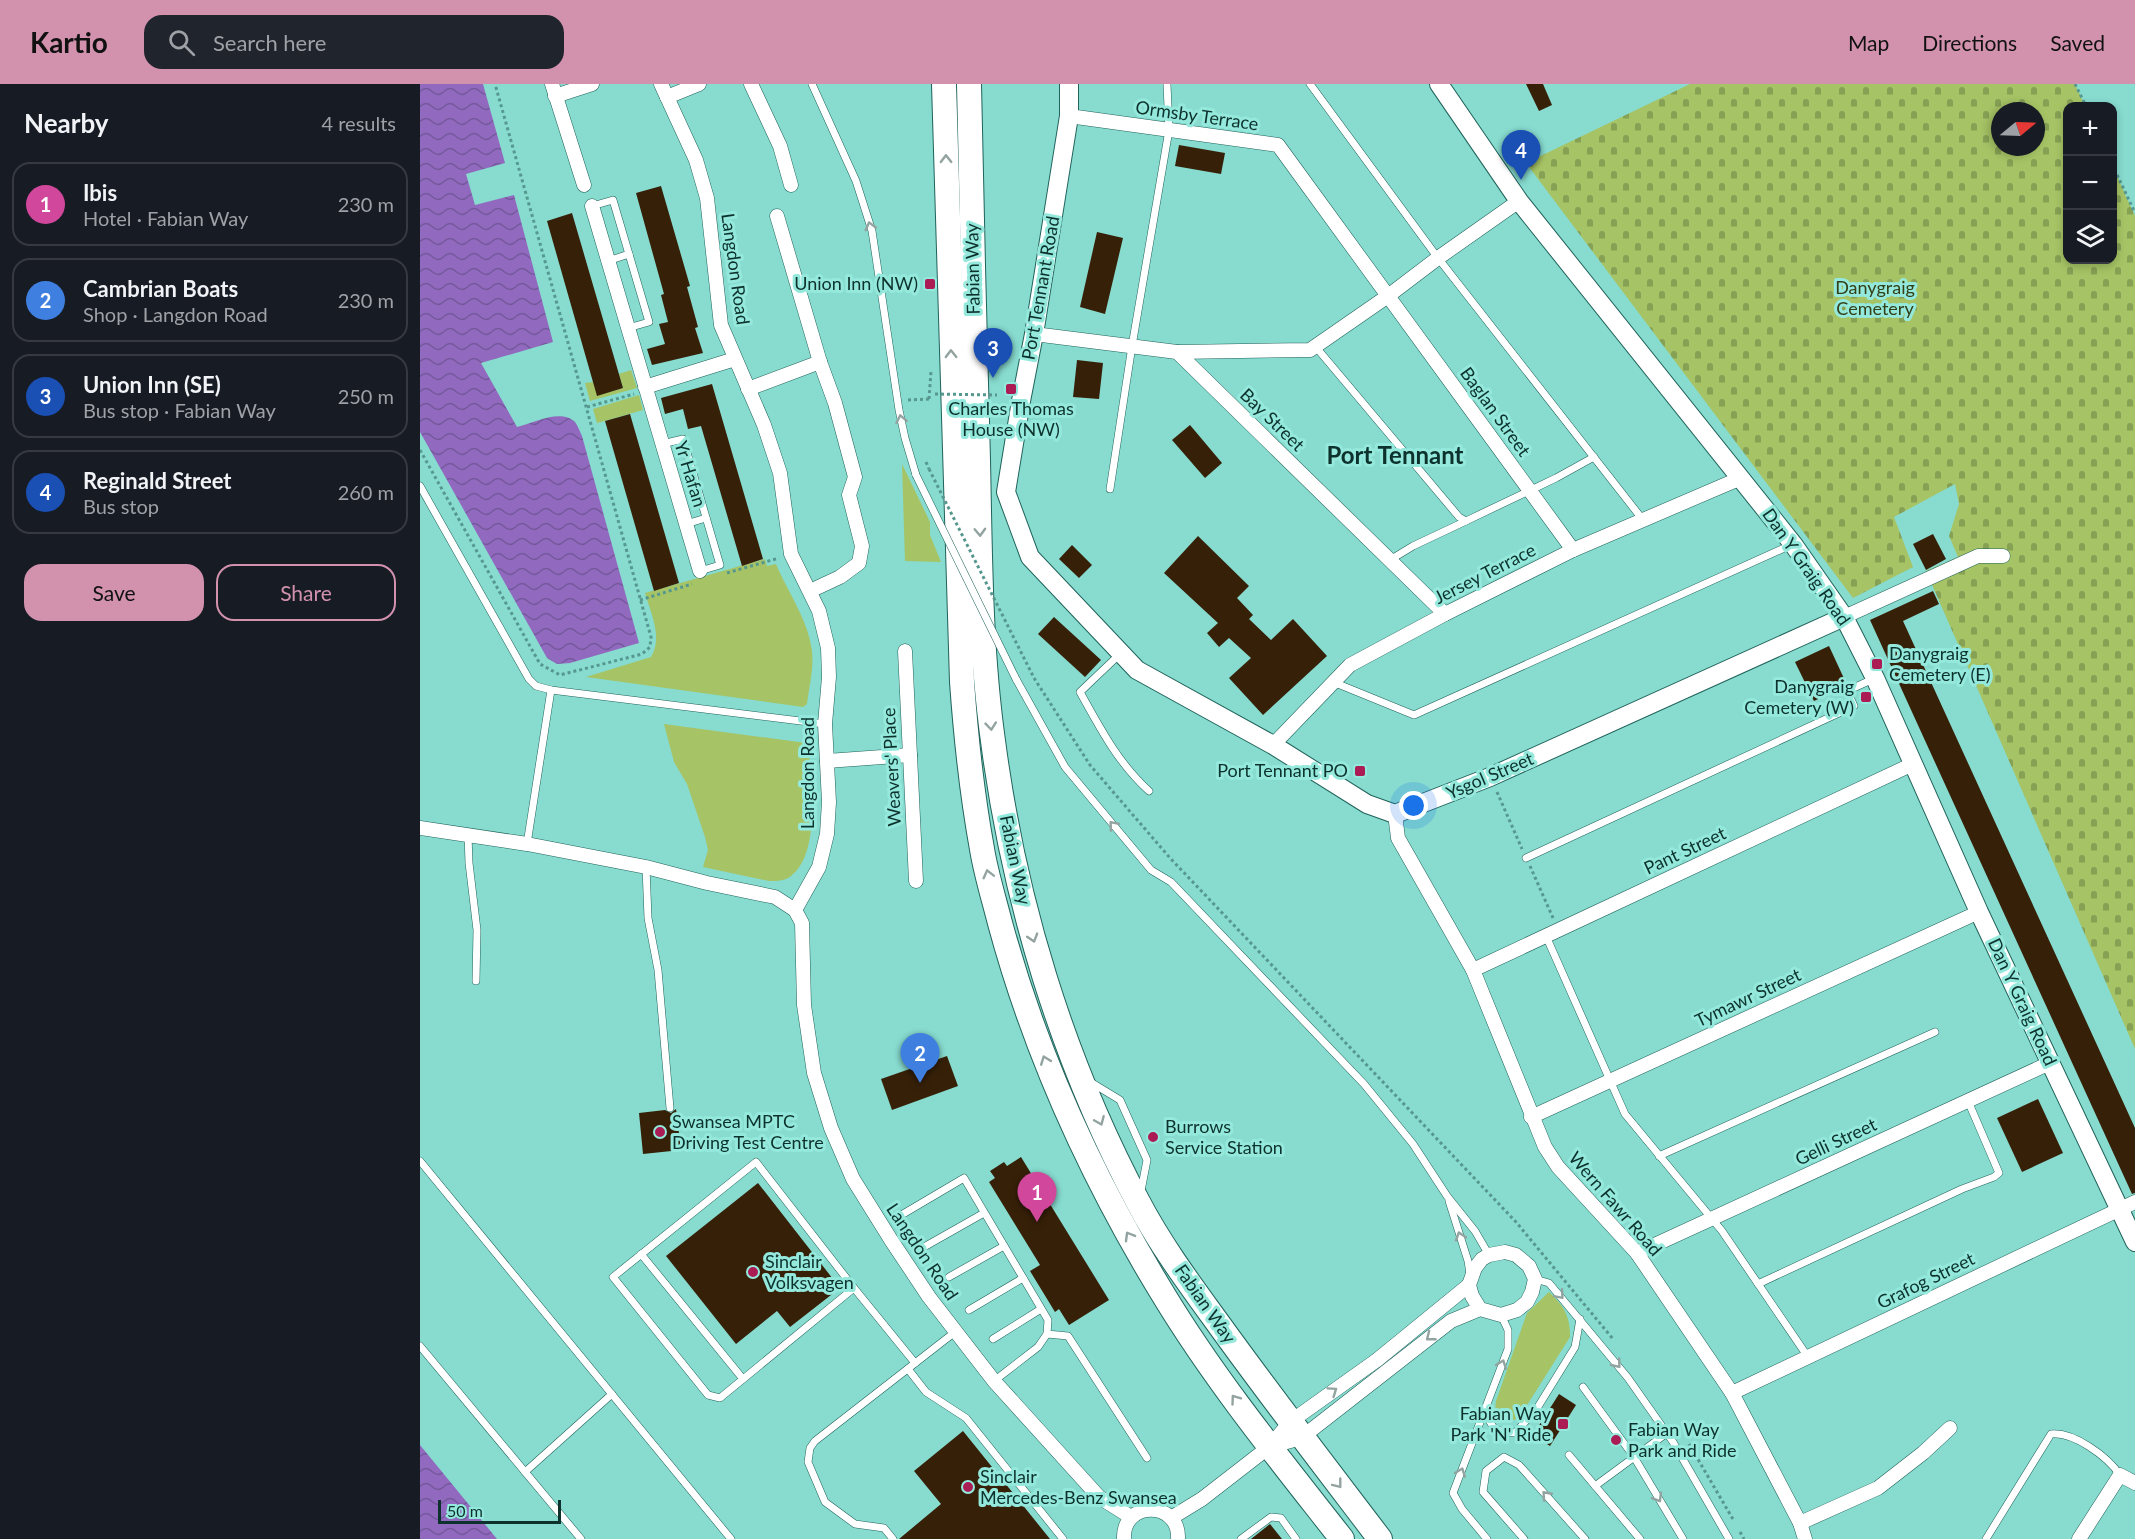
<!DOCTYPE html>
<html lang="en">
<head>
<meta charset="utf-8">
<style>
  :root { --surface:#171b24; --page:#20242c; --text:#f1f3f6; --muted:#9ea1a6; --line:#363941; --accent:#d292ae }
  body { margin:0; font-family:Lato,sans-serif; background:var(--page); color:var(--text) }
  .controls { position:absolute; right:18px; top:18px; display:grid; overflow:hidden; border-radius:12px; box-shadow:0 3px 9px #0003 }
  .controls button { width:54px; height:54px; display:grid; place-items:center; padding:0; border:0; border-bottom:2px solid var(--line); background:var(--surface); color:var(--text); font:30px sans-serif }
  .compass { position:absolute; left:1571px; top:18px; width:54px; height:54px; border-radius:50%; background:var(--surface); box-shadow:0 3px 9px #0003; rotate:71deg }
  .scale { position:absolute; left:18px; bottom:15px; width:123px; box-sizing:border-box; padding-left:6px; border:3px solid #0d322d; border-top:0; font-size:16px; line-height:21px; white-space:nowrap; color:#0d322d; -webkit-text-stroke:4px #94e9dc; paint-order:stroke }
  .you { position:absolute; left:994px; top:722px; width:21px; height:21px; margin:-15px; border:4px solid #fff; border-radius:50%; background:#1a73e8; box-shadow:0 0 0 9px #1a73e833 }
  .badge { display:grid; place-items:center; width:39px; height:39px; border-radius:50%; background:var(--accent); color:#fff; font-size:20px; font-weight:700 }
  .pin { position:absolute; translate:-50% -50px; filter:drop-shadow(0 2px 3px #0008) }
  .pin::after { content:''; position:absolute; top:32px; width:21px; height:18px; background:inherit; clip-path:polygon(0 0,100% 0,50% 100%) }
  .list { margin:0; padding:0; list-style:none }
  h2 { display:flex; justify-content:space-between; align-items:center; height:78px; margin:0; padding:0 24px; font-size:26px }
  h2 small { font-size:20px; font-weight:400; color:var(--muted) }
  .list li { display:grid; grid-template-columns:39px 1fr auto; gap:18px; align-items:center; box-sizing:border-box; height:84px; margin:0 12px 12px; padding:0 12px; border:2px solid var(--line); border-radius:18px }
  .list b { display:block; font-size:22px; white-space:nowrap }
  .list p { margin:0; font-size:20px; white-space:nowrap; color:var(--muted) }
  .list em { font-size:20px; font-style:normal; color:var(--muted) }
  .actions { display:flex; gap:12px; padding:18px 24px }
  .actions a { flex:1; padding:14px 0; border:2px solid var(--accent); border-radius:18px; text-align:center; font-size:21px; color:var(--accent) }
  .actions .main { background:var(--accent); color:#111 }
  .icon { flex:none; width:33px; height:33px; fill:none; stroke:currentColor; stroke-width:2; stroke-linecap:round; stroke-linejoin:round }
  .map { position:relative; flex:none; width:1715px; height:1455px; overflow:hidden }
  header { display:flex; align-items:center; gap:36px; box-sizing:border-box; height:84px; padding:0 30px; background:var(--accent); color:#111 }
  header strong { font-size:28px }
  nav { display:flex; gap:33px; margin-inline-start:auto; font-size:21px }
  .search { width:420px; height:54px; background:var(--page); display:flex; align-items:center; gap:15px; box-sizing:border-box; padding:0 21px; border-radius:18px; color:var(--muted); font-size:22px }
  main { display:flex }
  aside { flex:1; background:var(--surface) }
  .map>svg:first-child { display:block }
  .grass { fill:#a6c465 }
  .cemetery { fill:url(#cemetery-stones); fill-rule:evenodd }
  .water { fill:url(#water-waves) }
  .building { fill:#372008 }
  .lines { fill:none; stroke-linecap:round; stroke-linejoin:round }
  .service-casing { stroke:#20635b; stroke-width:8 }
  .minor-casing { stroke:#20635b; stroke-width:15 }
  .tertiary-casing { stroke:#20635b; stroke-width:20 }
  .trunk-casing { stroke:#20635b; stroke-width:26 }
  .path { stroke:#56978e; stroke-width:3; stroke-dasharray:3 3; stroke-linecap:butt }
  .service { stroke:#fff; stroke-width:7 }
  .minor { stroke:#fff; stroke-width:14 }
  .tertiary { stroke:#fff; stroke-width:18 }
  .trunk { stroke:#fff; stroke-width:24 }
  .service-bridge-casing { stroke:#20635b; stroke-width:8; stroke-linecap:butt }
  .path-bridge { stroke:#56978e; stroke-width:3; stroke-dasharray:3 3; stroke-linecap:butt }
  .service-bridge { stroke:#fff; stroke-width:7 }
  .oneway { stroke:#92a3a0 }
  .poi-dot { fill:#ab1c55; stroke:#94e9dc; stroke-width:2 }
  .labels { text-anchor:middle; stroke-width:6; stroke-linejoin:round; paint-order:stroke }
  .street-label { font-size:18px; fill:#0d322d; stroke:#94e9dc }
  .poi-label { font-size:18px; fill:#0d322d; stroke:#94e9dc; text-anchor:start }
  .park-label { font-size:18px; fill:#333f16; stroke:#94e9dc }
  .district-label { font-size:24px; font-weight:bold; fill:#0d322d; stroke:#94e9dc }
</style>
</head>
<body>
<header>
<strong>Kartio</strong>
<div class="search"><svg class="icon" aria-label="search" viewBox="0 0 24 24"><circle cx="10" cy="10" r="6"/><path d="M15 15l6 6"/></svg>Search here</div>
<nav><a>Map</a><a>Directions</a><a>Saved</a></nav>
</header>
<main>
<aside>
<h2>Nearby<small>4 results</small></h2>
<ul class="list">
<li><span class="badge" style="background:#d1479c">1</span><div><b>Ibis</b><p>Hotel · Fabian Way</p></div><em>230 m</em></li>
<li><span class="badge" style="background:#3f7fe0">2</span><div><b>Cambrian Boats</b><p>Shop · Langdon Road</p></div><em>230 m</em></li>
<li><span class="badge" style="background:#1a4fb4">3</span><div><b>Union Inn (SE)</b><p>Bus stop · Fabian Way</p></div><em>250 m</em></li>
<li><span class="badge" style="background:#1a4fb4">4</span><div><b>Reginald Street</b><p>Bus stop</p></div><em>260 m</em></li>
</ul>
<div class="actions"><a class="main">Save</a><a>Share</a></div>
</aside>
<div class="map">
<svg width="1715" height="1455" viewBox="0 0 1715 1455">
  <defs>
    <pattern id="cemetery-stones" width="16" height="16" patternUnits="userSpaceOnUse" patternTransform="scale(1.5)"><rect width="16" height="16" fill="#a6c465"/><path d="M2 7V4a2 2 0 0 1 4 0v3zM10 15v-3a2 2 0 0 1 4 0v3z" fill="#86a054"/></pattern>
    <pattern id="water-waves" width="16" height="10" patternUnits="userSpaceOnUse" patternTransform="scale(1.5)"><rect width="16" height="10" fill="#916abf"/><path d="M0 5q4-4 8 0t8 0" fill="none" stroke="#75589c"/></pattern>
  </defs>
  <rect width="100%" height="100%" fill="#87dbcf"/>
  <g class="grass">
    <path d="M211,286L217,304L170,317L165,299L173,298L178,311L203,304L199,290Z"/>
    <path d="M219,311L223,326L177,339L173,325Z"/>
    <path d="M482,380L510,438V451L521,478L485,477Z"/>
    <path d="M345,475L347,482L356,480C368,509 388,535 392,567C394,584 389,603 387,620L383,623L166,593L231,573C243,553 231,530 225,509Z"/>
    <path d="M244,640L386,659L389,665C391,699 401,769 371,792C365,797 356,797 349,797L283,783L288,766L285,753L267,700L254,678Z"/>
    <path d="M1129,1208C1144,1222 1150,1232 1150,1253L1099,1334C1083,1341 1073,1334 1076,1317L1107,1229Z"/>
  </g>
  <path class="cemetery" d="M1270,0H1655L1665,22H1648V176H1692L1693,83L1715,132V965L1506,487L1538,473L1529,452L1539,420L1535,400L1474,433L1493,483L1433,514L1106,79ZM1580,27H1616V63H1580Z"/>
  <g class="water">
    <path d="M0,0H63L85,79L46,90L55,121L94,111L133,258L61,279L97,343C113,339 141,324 155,338C158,342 160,348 162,352L219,559L150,579L137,580L127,574L0,348Z"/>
    <path d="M0,1361L77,1455H0Z"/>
  </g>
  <g class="building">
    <path d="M1106,0H1123L1132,21L1119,27Z"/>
    <path d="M759,61L805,69L801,90L755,82Z"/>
    <path d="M241,102L270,202L267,203L278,243L275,244L283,269L232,281L227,265L245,260L239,240L248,238L241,211L244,210L216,109Z"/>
    <path d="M152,129L203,304L177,312L127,137Z"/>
    <path d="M677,148L703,154L685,230L660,223Z"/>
    <path d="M657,276L683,279L679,315L653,313Z"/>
    <path d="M292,300L343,475L322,482L281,342L268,345L263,325L245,330L241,314Z"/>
    <path d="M210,330L259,499L234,507L185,337Z"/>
    <path d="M770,341L802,379L785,394L752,356Z"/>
    <path d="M1513,450L1526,475L1506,486L1493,460Z"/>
    <path d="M778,452L829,502L817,514L833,531L829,535L851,556L873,535L907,572L843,631L809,594L831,574L809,554L799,563L787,549L798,539L744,489Z"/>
    <path d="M652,461L672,481L659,494L639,475Z"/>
    <path d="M1513,507L1519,520L1483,537L1715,1044V1109L1712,1110L1450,536Z"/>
    <path d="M634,533L681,576L665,593L618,550Z"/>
    <path d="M1409,562L1427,601L1394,617L1375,578Z"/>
    <path d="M527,972L538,1002L472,1026L461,995Z"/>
    <path d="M1618,1015L1643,1069L1602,1088L1577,1034Z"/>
    <path d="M256,1025L261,1066L223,1070L219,1029L245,1026L251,1029Z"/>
    <path d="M601,1073L689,1216L649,1241L639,1225L635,1228L610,1187L620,1181L569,1098L575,1094L570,1087L584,1078L587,1082Z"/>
    <path d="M338,1099L420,1204L370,1243L357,1227L316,1260L246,1172Z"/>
    <path d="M1139,1310L1156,1321L1130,1362L1113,1351Z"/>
    <path d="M543,1347L630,1455H479L521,1420L494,1387Z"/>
    <path d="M850,1440L862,1455H831Z"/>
  </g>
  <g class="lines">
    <defs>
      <g id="service">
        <path d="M392,0L436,97L452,147L479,326L485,354L496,391"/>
        <path d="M890,0L1018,174L1223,436"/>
        <path d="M172,122L193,116L229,238L208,244"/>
        <path d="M188,177L209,170"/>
        <path d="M895,262L1039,433L1046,437L1136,394L1174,373"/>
        <path d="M242,360L263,355L300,481L280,487"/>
        <path d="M0,402L109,595L116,602L131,606L405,640"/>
        <path d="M690,405L712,262L749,46L747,0"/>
        <path d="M266,440L286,434"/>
        <path d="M970,476L993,462L1046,437"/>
        <path d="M701,569L660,608C680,644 698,679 729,707"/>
        <path d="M596,595L645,683L731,786L751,798L944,1000L993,1060L1027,1112L1055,1147L1069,1171"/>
        <path d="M913,598L994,631L1371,461"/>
        <path d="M48,751L49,779L57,846L56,897"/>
        <path d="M107,760L131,606"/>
        <path d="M1106,774L1434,622L1427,607L1453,595"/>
        <path d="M226,783L228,834L238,886L250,1024"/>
        <path d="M1126,852L1205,1030L1302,1147L1388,1273"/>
        <path d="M672,999L700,1016L727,1076L721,1107"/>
        <path d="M1239,1072L1515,948"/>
        <path d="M0,1077L311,1455"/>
        <path d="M1029,1117L1048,1177L1050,1190"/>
        <path d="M483,1130L544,1094L628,1236L627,1250L618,1263L574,1297"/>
        <path d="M504,1163L564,1129"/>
        <path d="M221,1170L323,1295"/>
        <path d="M529,1193L584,1162"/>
        <path d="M1115,1195L1129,1199L1208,1294L1253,1358L1309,1455"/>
        <path d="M1338,1200L1542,1105L1574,1093L1579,1089L1548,1017"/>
        <path d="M434,1204L336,1078L193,1193L288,1311L300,1314L434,1204L495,1279"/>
        <path d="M549,1226L603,1194"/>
        <path d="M627,1250L648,1252L727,1374"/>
        <path d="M573,1255L621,1225"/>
        <path d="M0,1262L161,1455"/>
        <path d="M488,1285L506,1308L546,1334L643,1455"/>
        <path d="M1163,1303L1214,1373L1263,1455"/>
        <path d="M1064,1328L1075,1346L1095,1349L1116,1326L1155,1263L1160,1235"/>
        <path d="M1149,1371L1220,1455"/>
        <path d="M105,1388L192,1310"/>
        <path d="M1175,1402L1247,1349"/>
        <path d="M473,1455L464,1444L435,1440L405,1418L388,1378L390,1364L395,1357L535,1248"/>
        <path d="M821,1455L851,1433L861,1434L876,1455"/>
        <path d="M1067,1455L1042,1425L1033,1409L1088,1265V1246L1081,1231"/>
        <path d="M1104,1455L1063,1408L1066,1387L1084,1373L1099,1381L1165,1455"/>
        <path d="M1566,1455L1631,1350C1654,1348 1687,1372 1700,1391"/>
      </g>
      <g id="minor">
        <path d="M132,0L164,101"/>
        <path d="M241,0L276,76L287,114L301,241L344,341L360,389L371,470L399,527L408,564L409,593L405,640L409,718L407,750L399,783L375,826"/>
        <path d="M331,0L360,62L371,101"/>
        <path d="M135,12L172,0"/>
        <path d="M247,13L279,0"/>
        <path d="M649,32L858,61L1153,466"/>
        <path d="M172,122L280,487"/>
        <path d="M357,132L400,278L415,319L435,393L429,411L442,462L439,479L420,493L390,507"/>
        <path d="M614,250L757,268L890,266L968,212L1018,174L1099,117"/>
        <path d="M757,268L1025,530"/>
        <path d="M225,303L315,275"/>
        <path d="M328,305L400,278"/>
        <path d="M1424,533L1558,472H1583"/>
        <path d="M485,567L496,797"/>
        <path d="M853,661L930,581L1025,530L1153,466L1321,394"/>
        <path d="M407,677L490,671"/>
        <path d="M975,730L978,754L1053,886L1125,1063L1138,1083L1217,1169L1312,1309L1380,1439L1385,1455"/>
        <path d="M0,744L107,760L226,783L287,799L355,813L375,826L382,839L384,921L394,989L411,1044L433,1095L471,1156L509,1213L574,1297L679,1413L711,1433"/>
        <path d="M1053,886L1493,680"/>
        <path d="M1111,1033L1559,828"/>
        <path d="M1217,1169L1630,979"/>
        <path d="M1312,1309L1715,1118"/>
        <path d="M849,1363L881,1354L1031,1237L1060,1225L1081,1231L1097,1226L1107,1218L1112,1208L1115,1195L1109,1182L1096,1171L1085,1168L1069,1171L1062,1175L1055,1184L1049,1201L1052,1212L1060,1225"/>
        <path d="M751,1434L782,1415L849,1363L870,1338L957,1276L1049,1201"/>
        <path d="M1380,1439L1458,1404L1503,1369L1530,1344"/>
        <path d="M704,1455C702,1416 760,1416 758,1455"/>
        <path d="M1659,1455L1700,1391L1715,1399"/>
      </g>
      <g id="tertiary">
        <path d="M649,0V32L614,250L601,317L586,408L610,473L717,586L853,661L947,720L975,730L1070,693L1424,533"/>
        <path d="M1019,0L1099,117L1373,460L1424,533L1455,594L1559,828L1715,1158"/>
      </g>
      <g id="trunk">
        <path d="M524,0L542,598C546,654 552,710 562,765C566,790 574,815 580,839C616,972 674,1098 746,1215C798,1300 861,1377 922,1455"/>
        <path d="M549,0C551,125 555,251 558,376C560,470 560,564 573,657C594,817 642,975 718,1118C741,1162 771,1202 800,1242C852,1314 906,1384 960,1455"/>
      </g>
    </defs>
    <use href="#service" class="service-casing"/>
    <use href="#minor" class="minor-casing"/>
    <use href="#tertiary" class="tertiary-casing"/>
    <use href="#trunk" class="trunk-casing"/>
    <g class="path">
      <path d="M1655,0L1666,22"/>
      <path d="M1692,80L1715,129"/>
      <path d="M509,315L511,287"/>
      <path d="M488,316L509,315"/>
      <path d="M167,323L214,310"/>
      <path d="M0,366L120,580L140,591L222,570L230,563L231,553L75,0"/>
      <path d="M506,378L509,385"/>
      <path d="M307,489L359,474"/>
      <path d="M220,516L272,500"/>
      <path d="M614,594L670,681L750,774L1096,1138L1193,1255"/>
      <path d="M1077,708L1102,765"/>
      <path d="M1110,782L1133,834"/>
      <path d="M1269,1360L1314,1437"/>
      <path d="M1320,1448L1324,1455"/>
    </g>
    <use href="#service" class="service"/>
    <use href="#minor" class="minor"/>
    <use href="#tertiary" class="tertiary"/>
    <use href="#trunk" class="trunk"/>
    <defs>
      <path id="service-bridge" d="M496,391L596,595"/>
    </defs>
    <use href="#service-bridge" class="service-bridge-casing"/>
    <g class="path-bridge">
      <path d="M515,310L577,311"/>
      <path d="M509,385L614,594"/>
    </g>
    <use href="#service-bridge" class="service-bridge"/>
  </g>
  <defs><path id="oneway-chevron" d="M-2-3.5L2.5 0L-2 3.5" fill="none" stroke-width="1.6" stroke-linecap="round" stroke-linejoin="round" transform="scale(1.5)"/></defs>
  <g class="oneway">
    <use href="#oneway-chevron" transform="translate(526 75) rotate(-91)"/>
    <use href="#oneway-chevron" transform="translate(450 142) rotate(-105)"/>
    <use href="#oneway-chevron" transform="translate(531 270) rotate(-91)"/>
    <use href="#oneway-chevron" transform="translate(481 335) rotate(-101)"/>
    <use href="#oneway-chevron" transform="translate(560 448) rotate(88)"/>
    <use href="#oneway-chevron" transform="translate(571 642) rotate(84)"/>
    <use href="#oneway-chevron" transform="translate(693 741) rotate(-130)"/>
    <use href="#oneway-chevron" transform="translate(568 790) rotate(-104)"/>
    <use href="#oneway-chevron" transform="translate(613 854) rotate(73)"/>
    <use href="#oneway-chevron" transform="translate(625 976) rotate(-111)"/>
    <use href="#oneway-chevron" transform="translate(680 1037) rotate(67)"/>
    <use href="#oneway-chevron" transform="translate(709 1152) rotate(-120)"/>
    <use href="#oneway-chevron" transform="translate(1040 1152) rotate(-108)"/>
    <use href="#oneway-chevron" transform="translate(1140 1211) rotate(49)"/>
    <use href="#oneway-chevron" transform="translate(1010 1253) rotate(142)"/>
    <use href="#oneway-chevron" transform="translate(1082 1280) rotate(-70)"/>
    <use href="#oneway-chevron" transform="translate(1197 1280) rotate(51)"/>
    <use href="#oneway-chevron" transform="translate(913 1307) rotate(-35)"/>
    <use href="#oneway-chevron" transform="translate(815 1315) rotate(-126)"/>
    <use href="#oneway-chevron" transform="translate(1041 1388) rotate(-69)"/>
    <use href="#oneway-chevron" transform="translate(918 1400) rotate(52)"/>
    <use href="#oneway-chevron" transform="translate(1126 1411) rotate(-132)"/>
    <use href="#oneway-chevron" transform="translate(1238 1414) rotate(59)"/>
  </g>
  <g class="poi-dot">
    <rect x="504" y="194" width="12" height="12" rx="3"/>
    <rect x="585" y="299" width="12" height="12" rx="3"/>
    <rect x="1451" y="574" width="12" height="12" rx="3"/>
    <rect x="1440" y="607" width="12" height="12" rx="3"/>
    <rect x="934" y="681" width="12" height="12" rx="3"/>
    <circle cx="240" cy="1048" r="6"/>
    <circle cx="733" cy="1053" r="6"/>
    <circle cx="333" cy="1188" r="6"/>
    <rect x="1137" y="1334" width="12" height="12" rx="3"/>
    <circle cx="1196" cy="1356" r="6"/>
    <circle cx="548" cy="1403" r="6"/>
  </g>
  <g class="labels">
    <g class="street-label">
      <text transform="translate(777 32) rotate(8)" y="6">Ormsby Terrace</text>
      <text transform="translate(315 185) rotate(82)" y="6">Langdon Road</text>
      <text transform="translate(553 185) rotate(-91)" y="6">Fabian Way</text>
      <text transform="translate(621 204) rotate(-80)" y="6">Port Tennant Road</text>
      <text transform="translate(1075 328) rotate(54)" y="6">Baglan Street</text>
      <text transform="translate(852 336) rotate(44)" y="6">Bay Street</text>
      <text transform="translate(270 390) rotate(73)" y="6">Yr Hafan</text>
      <text transform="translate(1386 483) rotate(55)" y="6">Dan Y Graig Road</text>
      <text transform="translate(1065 490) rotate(-27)" y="6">Jersey Terrace</text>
      <text transform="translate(472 683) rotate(-93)" y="6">Weavers' Place</text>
      <text transform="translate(388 689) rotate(-90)" y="6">Langdon Road</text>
      <text transform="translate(1070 692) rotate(-23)" y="6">Ysgol Street</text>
      <text transform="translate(1265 767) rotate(-25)" y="6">Pant Street</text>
      <text transform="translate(595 776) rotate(78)" y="6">Fabian Way</text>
      <text transform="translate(1328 914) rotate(-25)" y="6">Tymawr Street</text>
      <text transform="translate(1602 918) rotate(65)" y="6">Dan Y Graig Road</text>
      <text transform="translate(1416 1058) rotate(-25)" y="6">Gelli Street</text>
      <text transform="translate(1195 1120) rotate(49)" y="6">Wern Fawr Road</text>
      <text transform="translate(502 1168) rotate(56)" y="6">Langdon Road</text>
      <text transform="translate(1506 1197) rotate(-26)" y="6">Grafog Street</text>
      <text transform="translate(785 1220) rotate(55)" y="6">Fabian Way</text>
    </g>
    <g class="poi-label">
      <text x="498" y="206" text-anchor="end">Union Inn (NW)</text>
      <text x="591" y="331" text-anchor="middle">Charles Thomas<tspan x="591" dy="21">House (NW)</tspan></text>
      <text x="1469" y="576">Danygraig<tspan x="1469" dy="21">Cemetery (E)</tspan></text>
      <text x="1434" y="609" text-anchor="end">Danygraig<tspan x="1434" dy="21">Cemetery (W)</tspan></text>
      <text x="928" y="693" text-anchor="end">Port Tennant PO</text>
      <text x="252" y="1044">Swansea MPTC<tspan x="252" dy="21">Driving Test Centre</tspan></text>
      <text x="745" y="1049">Burrows<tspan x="745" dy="21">Service Station</tspan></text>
      <text x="345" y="1184">Sinclair<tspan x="345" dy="21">Volksvagen</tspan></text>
      <text x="1131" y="1336" text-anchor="end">Fabian Way<tspan x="1131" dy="21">Park 'N' Ride</tspan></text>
      <text x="1208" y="1352">Fabian Way<tspan x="1208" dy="21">Park and Ride</tspan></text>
      <text x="560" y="1399">Sinclair<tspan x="560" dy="21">Mercedes-Benz Swansea</tspan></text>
    </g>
    <g class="park-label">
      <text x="1455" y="210">Danygraig<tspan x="1455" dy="21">Cemetery</tspan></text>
    </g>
    <g class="district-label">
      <text x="975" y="380">Port Tennant</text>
    </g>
  </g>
</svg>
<div class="controls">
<button>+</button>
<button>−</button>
<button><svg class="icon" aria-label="layers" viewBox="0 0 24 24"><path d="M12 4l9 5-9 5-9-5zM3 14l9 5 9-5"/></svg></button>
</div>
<svg class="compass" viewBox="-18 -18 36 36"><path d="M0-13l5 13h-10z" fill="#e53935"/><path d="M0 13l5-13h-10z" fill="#9ea1a6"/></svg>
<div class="scale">50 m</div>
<div class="you"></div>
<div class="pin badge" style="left:617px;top:1138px;background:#d1479c">1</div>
<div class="pin badge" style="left:500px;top:999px;background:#3f7fe0">2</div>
<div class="pin badge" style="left:573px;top:294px;background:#1a4fb4">3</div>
<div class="pin badge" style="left:1101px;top:96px;background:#1a4fb4">4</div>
</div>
</main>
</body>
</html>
